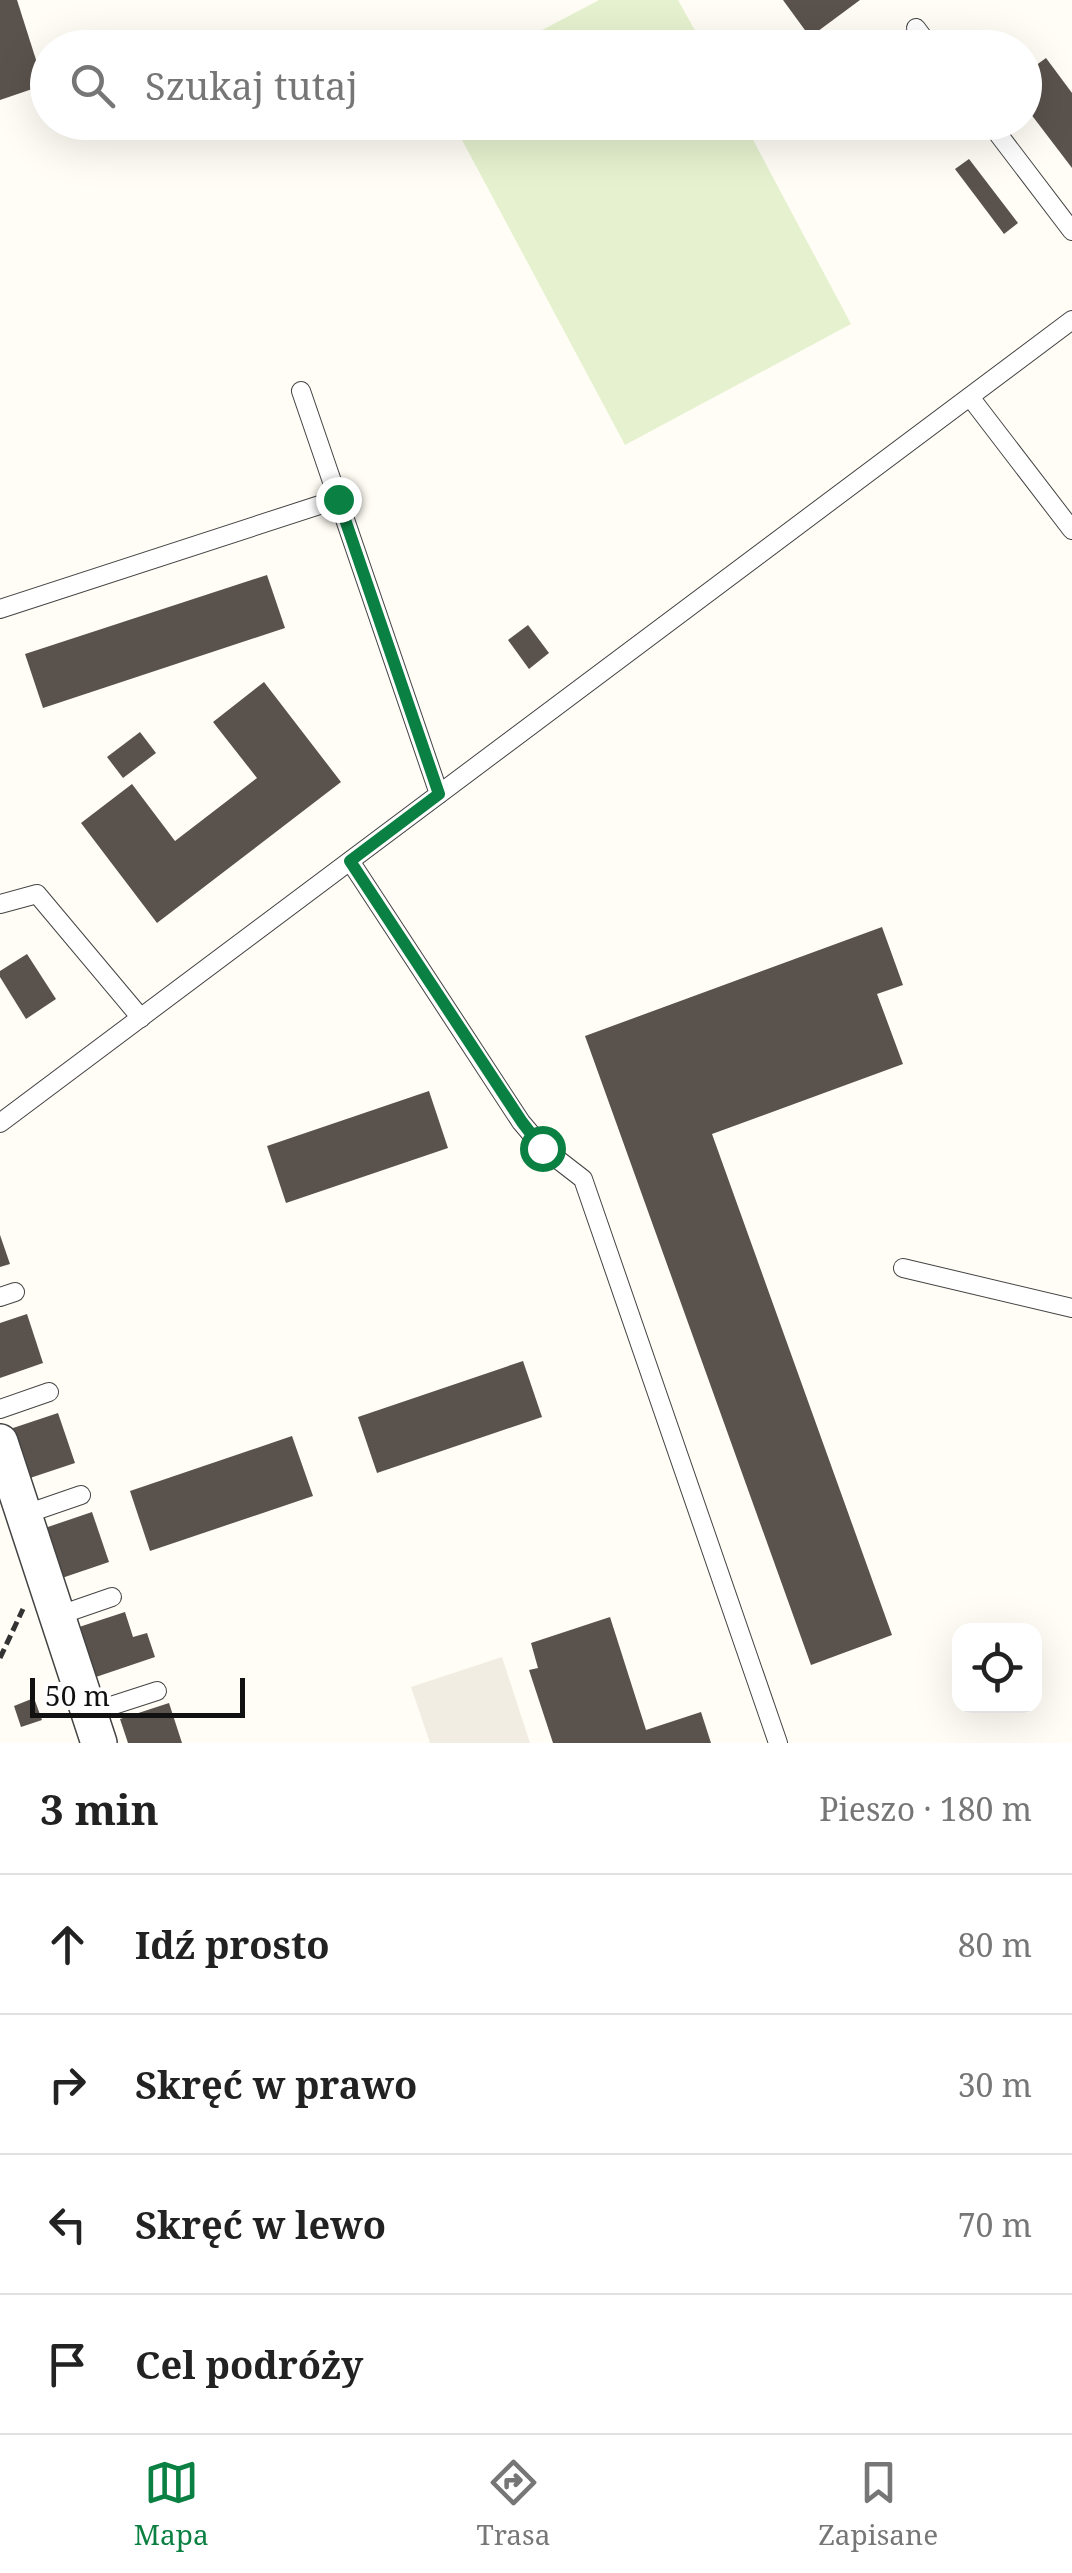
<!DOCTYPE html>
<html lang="pl">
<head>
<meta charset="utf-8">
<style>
  :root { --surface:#fff; --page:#f2f2f2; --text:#222; --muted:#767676; --line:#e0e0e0; --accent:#0b8043 }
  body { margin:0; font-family:"Noto Serif",serif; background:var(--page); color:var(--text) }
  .controls { position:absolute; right:30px; bottom:30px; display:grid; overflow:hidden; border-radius:20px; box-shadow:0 10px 40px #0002 }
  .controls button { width:90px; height:90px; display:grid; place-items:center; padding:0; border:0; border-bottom:2px solid var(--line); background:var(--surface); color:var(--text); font:50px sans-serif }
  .scale { position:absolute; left:30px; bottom:25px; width:215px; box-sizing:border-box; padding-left:10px; border:5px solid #111; border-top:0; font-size:28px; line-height:35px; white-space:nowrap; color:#111; -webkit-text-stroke:8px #fff; paint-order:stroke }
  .stop { position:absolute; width:30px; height:30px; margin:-22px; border:8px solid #0b8043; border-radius:50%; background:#fff }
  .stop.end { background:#0b8043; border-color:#fff; box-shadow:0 2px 10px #0008 }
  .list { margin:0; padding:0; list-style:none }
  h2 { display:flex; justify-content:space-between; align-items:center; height:130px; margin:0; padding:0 40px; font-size:42px }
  h2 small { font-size:32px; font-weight:400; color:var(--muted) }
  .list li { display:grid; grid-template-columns:65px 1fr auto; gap:30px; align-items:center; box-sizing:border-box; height:140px; padding:0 40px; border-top:2px solid var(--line) }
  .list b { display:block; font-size:38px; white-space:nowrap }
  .list em { font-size:32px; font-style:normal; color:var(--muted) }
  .icon { flex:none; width:55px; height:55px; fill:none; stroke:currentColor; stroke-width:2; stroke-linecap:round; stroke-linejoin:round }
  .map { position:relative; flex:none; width:1072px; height:1743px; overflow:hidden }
  .search { position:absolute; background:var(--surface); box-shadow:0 10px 40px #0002; left:30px; right:30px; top:30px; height:110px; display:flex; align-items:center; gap:25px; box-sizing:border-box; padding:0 35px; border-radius:55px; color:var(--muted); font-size:38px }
  .sheet { height:690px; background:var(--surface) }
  nav { display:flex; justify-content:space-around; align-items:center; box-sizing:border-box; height:140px; border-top:2px solid var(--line); background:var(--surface); font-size:28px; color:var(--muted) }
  nav a { display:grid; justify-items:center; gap:5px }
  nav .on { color:var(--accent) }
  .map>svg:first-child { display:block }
  .pitch { fill:#e6f2cf }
  .plaza { fill:#f1ede2 }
  .building { fill:#5a524d }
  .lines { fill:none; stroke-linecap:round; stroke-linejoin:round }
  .service-casing { stroke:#444; stroke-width:20 }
  .minor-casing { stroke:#444; stroke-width:38 }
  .path { stroke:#333; stroke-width:5; stroke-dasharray:10 5; stroke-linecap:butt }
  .service { stroke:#fff; stroke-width:18 }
  .minor { stroke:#fff; stroke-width:35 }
  .route { stroke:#0b8043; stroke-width:12 }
</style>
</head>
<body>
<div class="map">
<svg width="1072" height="1743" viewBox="0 0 1072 1743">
  <rect width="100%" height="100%" fill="#fffdf5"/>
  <g class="pitch">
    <path d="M599,0H678L704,47H510Z"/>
    <path d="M453,123H744L851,324L625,445Z"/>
  </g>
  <path class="plaza" d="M502,1657L530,1743H430L411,1687Z"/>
  <g class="building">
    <path d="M0,0H17L44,85L0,100Z"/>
    <path d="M783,0H860L810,37Z"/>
    <path d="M1046,58L1072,93V168L1024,105V74Z"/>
    <path d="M969,159L1018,223L1004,234L955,169Z"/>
    <path d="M267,575L285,628L43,708L25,654Z"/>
    <path d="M528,625L549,653L529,669L508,640Z"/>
    <path d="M264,682L341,782L157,923L81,823L132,784L175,841L257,778L213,722Z"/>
    <path d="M140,732L156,753L123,778L107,757Z"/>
    <path d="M882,927L903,985L877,994L903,1064L712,1134L892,1635L811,1665L585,1036Z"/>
    <path d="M27,954L56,999L26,1019L0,977V971Z"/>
    <path d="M429,1091L448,1148L286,1203L267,1146Z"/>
    <path d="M0,1235L10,1264L0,1267Z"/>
    <path d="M27,1314L43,1363L0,1378V1323Z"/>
    <path d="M523,1361L542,1417L377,1473L358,1417Z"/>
    <path d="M58,1413L75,1463L27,1479L10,1429Z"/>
    <path d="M292,1436L313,1496L150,1551L130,1491Z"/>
    <path d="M92,1512L109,1562L59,1579L42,1529Z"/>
    <path d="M125,1612L133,1637L147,1633L155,1657L93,1678L76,1628Z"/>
    <path d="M610,1617L646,1730L701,1712L711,1743H553L529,1670L538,1668L531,1643Z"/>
    <path d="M34,1698L42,1720L21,1727L14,1706Z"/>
    <path d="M169,1703L182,1743H128L120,1719Z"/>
  </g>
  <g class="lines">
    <defs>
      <g id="service">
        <path d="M916,28L931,48"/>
        <path d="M989,122L1072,231"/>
        <path d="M301,391L338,499"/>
        <path d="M970,397L1072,530"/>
        <path d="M0,609L338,499L439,794"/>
        <path d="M350,861L521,1122L543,1148L583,1179L778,1743"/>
        <path d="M0,904L37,894L141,1018"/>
        <path d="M0,1123L1072,320"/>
        <path d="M903,1268L1072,1308"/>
        <path d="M0,1297L15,1292"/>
        <path d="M0,1409L49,1392"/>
        <path d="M23,1515L81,1495"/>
        <path d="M57,1616L112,1597"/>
        <path d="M89,1713L157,1691"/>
      </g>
      <path id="minor" d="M0,1442L99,1743"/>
    </defs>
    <use href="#service" class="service-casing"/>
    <use href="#minor" class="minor-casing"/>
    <path class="path" d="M0,1658L23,1609"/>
    <use href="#service" class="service"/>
    <use href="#minor" class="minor"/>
  </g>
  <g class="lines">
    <path class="route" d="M338,499L439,794L350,861L522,1122L542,1148"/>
  </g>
</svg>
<div class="controls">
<button><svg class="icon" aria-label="locate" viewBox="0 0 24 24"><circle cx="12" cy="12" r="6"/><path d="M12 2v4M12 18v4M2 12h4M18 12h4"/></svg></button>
</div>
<div class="scale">50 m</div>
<div class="stop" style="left:542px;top:1148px"></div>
<div class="stop end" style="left:338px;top:499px"></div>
<div class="search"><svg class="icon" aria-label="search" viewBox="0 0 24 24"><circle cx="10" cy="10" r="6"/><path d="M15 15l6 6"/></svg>Szukaj tutaj</div>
</div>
<section class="sheet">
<h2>3 min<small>Pieszo · 180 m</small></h2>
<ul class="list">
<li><svg class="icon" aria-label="ahead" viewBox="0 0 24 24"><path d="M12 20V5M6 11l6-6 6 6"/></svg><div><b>Idź prosto</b></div><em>80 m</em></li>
<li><svg class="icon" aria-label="right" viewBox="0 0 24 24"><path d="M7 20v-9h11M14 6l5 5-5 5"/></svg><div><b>Skręć w prawo</b></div><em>30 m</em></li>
<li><svg class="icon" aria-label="left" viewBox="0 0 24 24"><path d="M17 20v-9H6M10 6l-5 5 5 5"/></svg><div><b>Skręć w lewo</b></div><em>70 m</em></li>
<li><svg class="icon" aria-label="arrive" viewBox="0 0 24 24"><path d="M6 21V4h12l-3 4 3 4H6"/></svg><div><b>Cel podróży</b></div></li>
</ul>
</section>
<nav>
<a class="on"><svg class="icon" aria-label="map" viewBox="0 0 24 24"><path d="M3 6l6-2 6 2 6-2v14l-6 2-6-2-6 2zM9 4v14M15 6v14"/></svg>Mapa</a>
<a><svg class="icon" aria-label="directions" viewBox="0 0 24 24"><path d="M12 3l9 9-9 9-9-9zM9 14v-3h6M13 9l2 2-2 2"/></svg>Trasa</a>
<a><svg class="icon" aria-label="saved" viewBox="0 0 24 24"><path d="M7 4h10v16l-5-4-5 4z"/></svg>Zapisane</a>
</nav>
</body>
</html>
